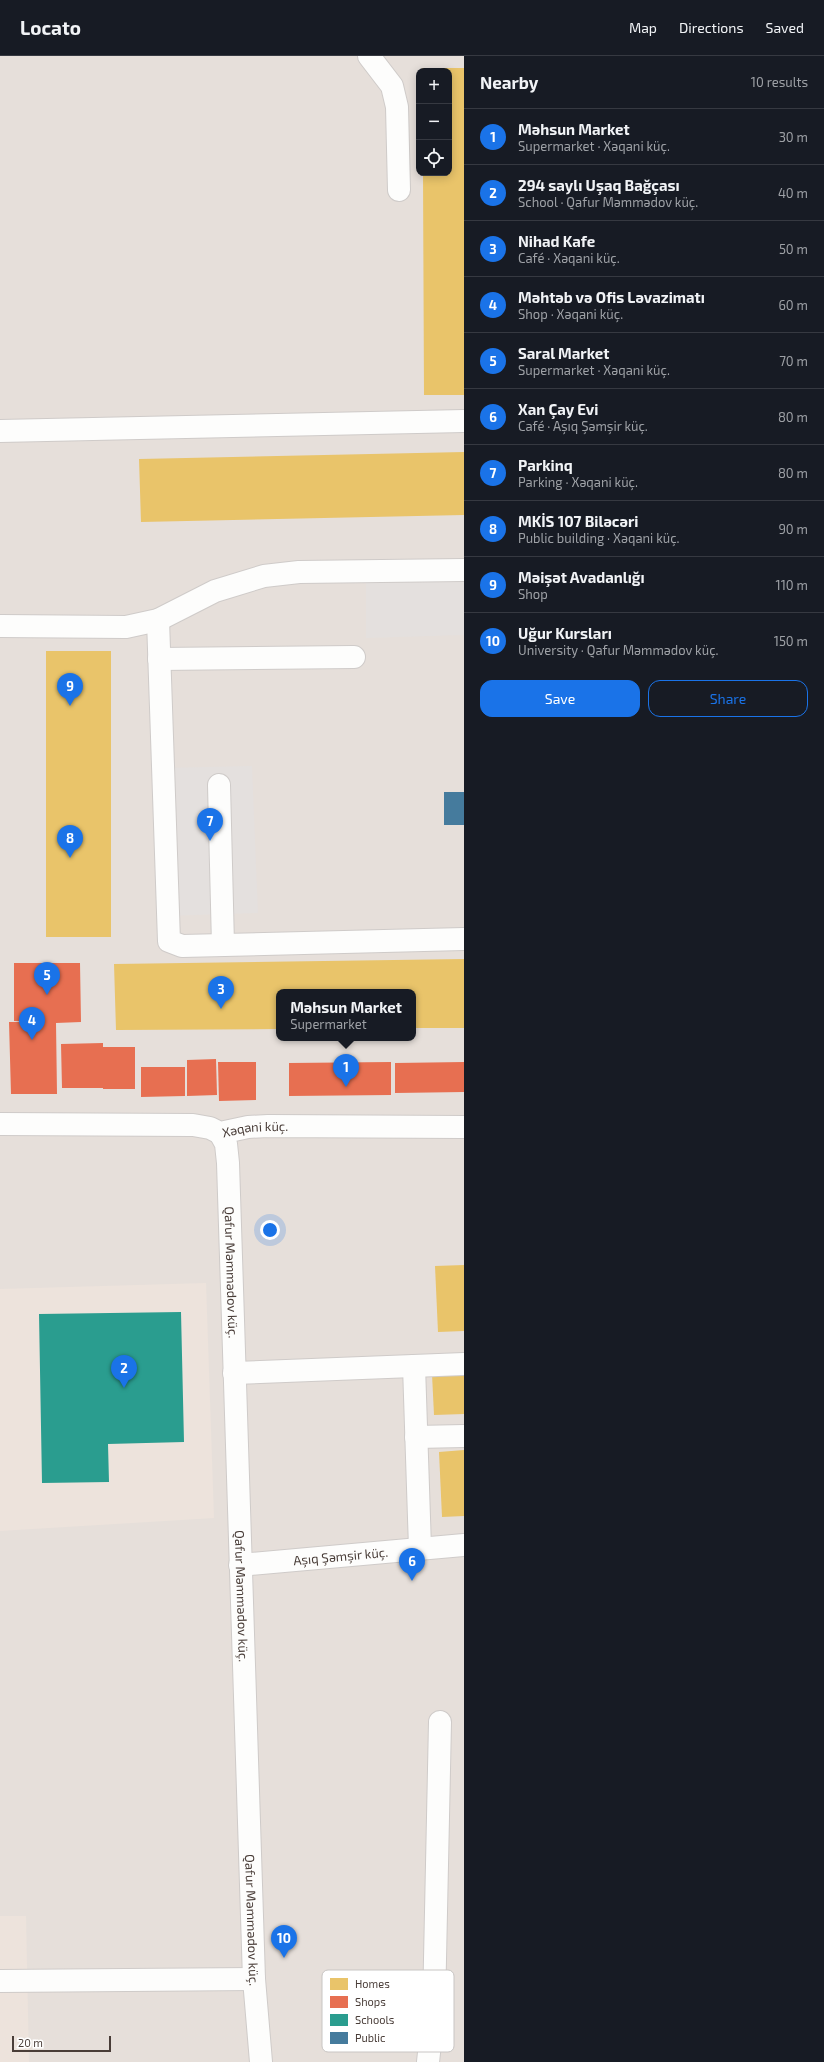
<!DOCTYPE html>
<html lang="en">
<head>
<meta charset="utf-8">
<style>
  :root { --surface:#171b24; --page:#242831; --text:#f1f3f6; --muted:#9ea1a6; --line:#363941; --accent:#1a73e8 }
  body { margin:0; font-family:"Exo 2",sans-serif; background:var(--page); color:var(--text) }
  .controls { position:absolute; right:12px; top:12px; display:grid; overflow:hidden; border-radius:8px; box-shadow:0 2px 10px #0003 }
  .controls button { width:36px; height:36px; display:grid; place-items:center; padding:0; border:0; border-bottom:1px solid var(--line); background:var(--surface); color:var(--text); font:20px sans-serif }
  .scale { position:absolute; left:12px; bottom:10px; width:99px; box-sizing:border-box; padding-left:4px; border:2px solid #493d38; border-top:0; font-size:11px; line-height:14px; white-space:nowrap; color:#493d38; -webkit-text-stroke:3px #fff; paint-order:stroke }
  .you { position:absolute; left:270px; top:1174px; width:14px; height:14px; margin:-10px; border:3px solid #fff; border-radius:50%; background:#1a73e8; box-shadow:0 0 0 6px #1a73e833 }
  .badge { display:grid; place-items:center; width:26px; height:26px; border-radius:50%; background:var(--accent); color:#fff; font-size:13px; font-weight:700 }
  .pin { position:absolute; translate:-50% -33px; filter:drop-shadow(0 1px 2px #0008) }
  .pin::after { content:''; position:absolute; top:21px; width:14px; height:12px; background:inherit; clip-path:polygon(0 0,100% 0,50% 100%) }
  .popup { position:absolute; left:276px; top:933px; width:140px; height:52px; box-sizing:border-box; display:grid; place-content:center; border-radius:8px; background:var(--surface); filter:drop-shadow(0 1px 3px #0005); font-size:13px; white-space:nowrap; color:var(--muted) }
  .popup b { font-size:15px; color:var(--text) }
  .popup::after { content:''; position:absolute; left:50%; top:100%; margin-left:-8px; border:8px solid transparent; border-top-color:var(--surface) }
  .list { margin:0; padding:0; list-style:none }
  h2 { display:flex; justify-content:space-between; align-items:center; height:52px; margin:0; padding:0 16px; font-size:17px }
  h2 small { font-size:13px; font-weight:400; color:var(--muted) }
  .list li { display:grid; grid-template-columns:26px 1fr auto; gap:12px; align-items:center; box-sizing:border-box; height:56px; padding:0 16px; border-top:1px solid var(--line) }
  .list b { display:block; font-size:15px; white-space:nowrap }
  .list p { margin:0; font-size:13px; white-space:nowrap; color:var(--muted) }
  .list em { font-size:13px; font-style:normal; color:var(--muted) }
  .actions { display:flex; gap:8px; padding:12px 16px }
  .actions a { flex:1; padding:9px 0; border:1px solid var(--accent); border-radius:12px; text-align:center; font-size:14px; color:var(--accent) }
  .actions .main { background:var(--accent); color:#fff }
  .icon { flex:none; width:22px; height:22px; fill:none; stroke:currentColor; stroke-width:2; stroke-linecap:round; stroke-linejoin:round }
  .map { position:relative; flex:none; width:464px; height:2006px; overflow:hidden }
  header { display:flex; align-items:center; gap:24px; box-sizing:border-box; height:56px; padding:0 20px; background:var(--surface); border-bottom:1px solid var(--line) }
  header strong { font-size:19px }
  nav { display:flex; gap:22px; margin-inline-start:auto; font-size:14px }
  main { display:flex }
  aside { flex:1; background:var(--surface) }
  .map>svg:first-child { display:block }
  .residential { fill:#e6dfda; fill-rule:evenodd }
  .education { fill:#ede3dc }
  .parking { fill:#e4e0de }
  .homes { fill:#e9c46a }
  .shops { fill:#e76f51 }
  .schools { fill:#2a9d8f }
  .public { fill:#457b9d }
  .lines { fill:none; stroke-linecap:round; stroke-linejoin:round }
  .minor-casing { stroke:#cfcbc9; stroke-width:24 }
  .minor { stroke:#fdfdfc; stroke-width:22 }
  .labels { text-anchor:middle; stroke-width:4; stroke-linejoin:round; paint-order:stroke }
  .street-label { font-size:13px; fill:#493d38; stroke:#fff }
  .key { fill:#fff; stroke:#c8c5c3; stroke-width:1 }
  .key-label { font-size:11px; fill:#493d38 }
</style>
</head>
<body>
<header>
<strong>Locato</strong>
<nav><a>Map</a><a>Directions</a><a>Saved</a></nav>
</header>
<main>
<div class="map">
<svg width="464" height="2006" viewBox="0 0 464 2006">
  <rect width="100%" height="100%" fill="#f2efed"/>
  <path class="residential" d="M0,0H464V2006H0ZM419,15H449V117H419ZM279,936H413V982H279Z"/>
  <g class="education">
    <path d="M206,1227L214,1462L0,1475V1233Z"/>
    <path d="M0,1860H26L29,2006H0Z"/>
  </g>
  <g class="parking">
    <path d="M464,514V579L366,582V515Z"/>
    <path d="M252,710L258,857L167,860L162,712Z"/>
  </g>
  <g class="homes">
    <path d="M422,12H464V339H424L423,117H449V15H422Z"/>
    <path d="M464,396V459L141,466L139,403Z"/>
    <rect x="46" y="595" width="65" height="286"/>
    <path d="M464,903V972H413V936H279V973L116,974L114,908Z"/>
    <path d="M464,1209V1275L438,1276L435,1210Z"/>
    <path d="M464,1317V1358L434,1359L432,1318Z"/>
    <path d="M464,1394V1460L442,1461L439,1396Z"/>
  </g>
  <g class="shops">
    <path d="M14,907H80L81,966L56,967L57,1038H11L9,966H39L14,965Z"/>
    <path d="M103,987V991H135V1033H103V1017V1032H62L61,988Z"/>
    <path d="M216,1003L217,1039L187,1040V1004Z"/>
    <path d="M218,1006H256V1044L219,1045Z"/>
    <path d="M391,1006V1039L289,1040V1007Z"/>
    <path d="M464,1006V1036L395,1037V1007Z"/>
    <path d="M141,1011H185V1040L141,1041Z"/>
  </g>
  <path class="schools" d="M181,1256L184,1386L108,1388L109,1426L42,1427L39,1258Z"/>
  <rect class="public" x="444" y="736" width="20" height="33"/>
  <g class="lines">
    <defs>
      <g id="minor">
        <path d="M369,0L392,30L397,51L399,134"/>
        <path d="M0,375L464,365"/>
        <path d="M158,564L169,885L182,890L464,883"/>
        <path d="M0,570L126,571L158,564L215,535L264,520L299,516L464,514"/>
        <path d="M159,603L354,601"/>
        <path d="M219,729L223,889"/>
        <path id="s1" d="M0,1068L193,1069L210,1072L220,1077L248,1071L268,1070L464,1071"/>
        <path id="s2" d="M220,1077L226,1088L228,1107L254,1923L261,2006"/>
        <path d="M414,1310L420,1492"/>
        <path d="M234,1317L464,1308"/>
        <path d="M416,1381L464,1380"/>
        <path id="s3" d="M240,1509L464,1489"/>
        <path d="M0,1925L254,1923"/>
        <path d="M428,2006L434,1951L440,1666"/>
      </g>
    </defs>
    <use href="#minor" class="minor-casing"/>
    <use href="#minor" class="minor"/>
  </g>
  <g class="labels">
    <g class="street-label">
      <text dy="5" stroke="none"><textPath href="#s1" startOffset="257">Xəqani küç.</textPath></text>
      <text dy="5" stroke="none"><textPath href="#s2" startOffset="141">Qafur Məmmədov küç.</textPath></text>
      <text dy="5" stroke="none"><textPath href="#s3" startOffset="101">Aşıq Şəmşir küç.</textPath></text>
      <text dy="5" stroke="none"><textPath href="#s2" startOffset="465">Qafur Məmmədov küç.</textPath></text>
      <text dy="5" stroke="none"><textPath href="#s2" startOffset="789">Qafur Məmmədov küç.</textPath></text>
    </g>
  </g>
  <rect x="322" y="1914" width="132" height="82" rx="6" class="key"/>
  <rect x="330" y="1922" width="18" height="12" fill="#e9c46a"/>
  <rect x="330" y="1940" width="18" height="12" fill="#e76f51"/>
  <rect x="330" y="1958" width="18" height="12" fill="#2a9d8f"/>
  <rect x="330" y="1976" width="18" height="12" fill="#457b9d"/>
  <g class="key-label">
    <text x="355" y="1932">Homes</text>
    <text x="355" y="1950">Shops</text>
    <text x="355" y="1968">Schools</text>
    <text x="355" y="1986">Public</text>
  </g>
</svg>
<div class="controls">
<button>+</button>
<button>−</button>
<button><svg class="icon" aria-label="locate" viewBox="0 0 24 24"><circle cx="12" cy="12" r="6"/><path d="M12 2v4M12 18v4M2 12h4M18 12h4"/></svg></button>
</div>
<div class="scale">20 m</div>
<div class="you"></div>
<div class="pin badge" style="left:346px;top:1031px">1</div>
<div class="popup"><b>Məhsun Market</b>Supermarket</div>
<div class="pin badge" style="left:124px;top:1332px">2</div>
<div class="pin badge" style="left:221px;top:953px">3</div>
<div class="pin badge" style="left:32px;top:984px">4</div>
<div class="pin badge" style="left:47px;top:939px">5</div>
<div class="pin badge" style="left:412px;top:1525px">6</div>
<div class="pin badge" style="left:210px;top:785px">7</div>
<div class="pin badge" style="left:70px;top:802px">8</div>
<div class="pin badge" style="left:70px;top:650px">9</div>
<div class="pin badge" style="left:284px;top:1902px">10</div>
</div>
<aside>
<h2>Nearby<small>10 results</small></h2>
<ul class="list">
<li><span class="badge">1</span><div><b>Məhsun Market</b><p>Supermarket · Xəqani küç.</p></div><em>30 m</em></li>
<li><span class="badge">2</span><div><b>294 saylı Uşaq Bağçası</b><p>School · Qafur Məmmədov küç.</p></div><em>40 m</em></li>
<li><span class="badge">3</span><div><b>Nihad Kafe</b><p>Café · Xəqani küç.</p></div><em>50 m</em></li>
<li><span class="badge">4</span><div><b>Məhtəb və Ofis Ləvazimatı</b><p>Shop · Xəqani küç.</p></div><em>60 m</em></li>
<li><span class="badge">5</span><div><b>Saral Market</b><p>Supermarket · Xəqani küç.</p></div><em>70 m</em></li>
<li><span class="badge">6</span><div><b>Xan Çay Evi</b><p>Café · Aşıq Şəmşir küç.</p></div><em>80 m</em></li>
<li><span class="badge">7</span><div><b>Parkinq</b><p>Parking · Xəqani küç.</p></div><em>80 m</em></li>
<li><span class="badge">8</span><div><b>MKİS 107 Biləcəri</b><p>Public building · Xəqani küç.</p></div><em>90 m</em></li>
<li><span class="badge">9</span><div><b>Məişət Avadanlığı</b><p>Shop</p></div><em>110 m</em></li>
<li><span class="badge">10</span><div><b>Uğur Kursları</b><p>University · Qafur Məmmədov küç.</p></div><em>150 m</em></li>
</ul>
<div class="actions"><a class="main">Save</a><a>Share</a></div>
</aside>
</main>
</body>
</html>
